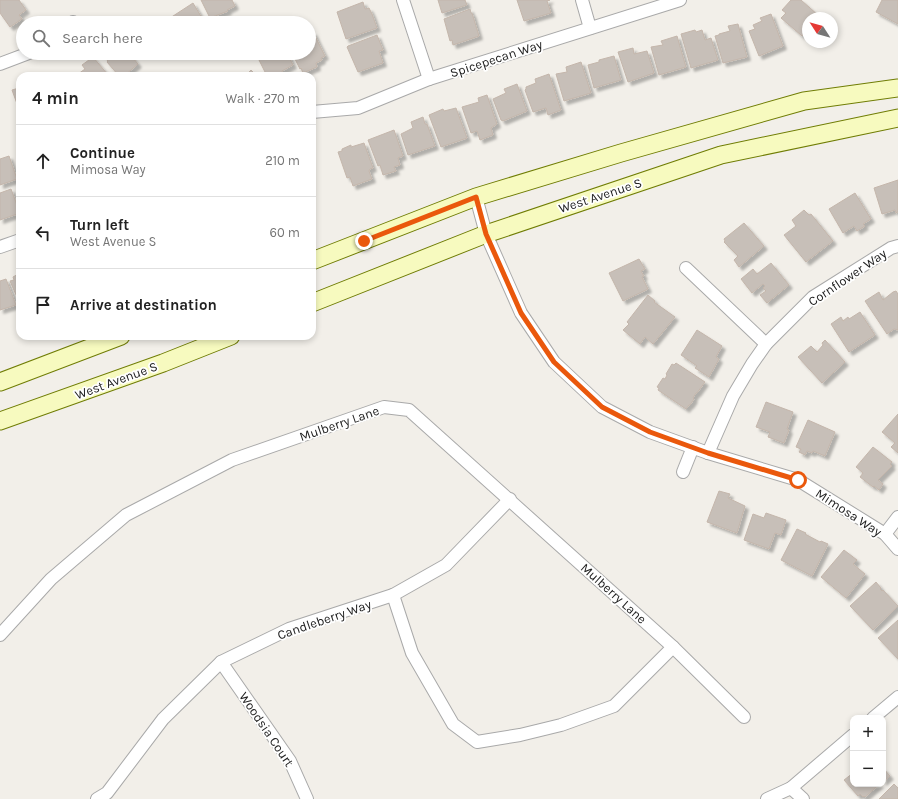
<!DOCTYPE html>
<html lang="en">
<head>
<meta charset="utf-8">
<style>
  :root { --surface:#fff; --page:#f6f6f6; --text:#222; --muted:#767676; --line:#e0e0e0 }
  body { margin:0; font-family:Karla,sans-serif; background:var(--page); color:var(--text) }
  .controls { position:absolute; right:12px; bottom:12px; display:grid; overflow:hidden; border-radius:8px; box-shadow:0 2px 6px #0003 }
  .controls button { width:36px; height:36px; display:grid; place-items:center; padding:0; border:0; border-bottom:1px solid var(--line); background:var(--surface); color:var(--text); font:20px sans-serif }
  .compass { position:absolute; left:802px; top:12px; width:36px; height:36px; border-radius:50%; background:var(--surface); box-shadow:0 2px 6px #0003; rotate:306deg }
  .stop { position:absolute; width:12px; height:12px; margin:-9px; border:3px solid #ea580c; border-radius:50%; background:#fff }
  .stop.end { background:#ea580c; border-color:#fff; box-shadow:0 1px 4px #0008 }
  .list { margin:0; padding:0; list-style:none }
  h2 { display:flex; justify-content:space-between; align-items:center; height:52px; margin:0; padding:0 16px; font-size:17px }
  h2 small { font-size:13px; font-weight:400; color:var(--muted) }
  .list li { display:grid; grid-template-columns:26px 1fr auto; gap:12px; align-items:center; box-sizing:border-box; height:72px; padding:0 16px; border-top:1px solid var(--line) }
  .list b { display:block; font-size:15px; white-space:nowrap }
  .list p { margin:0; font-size:13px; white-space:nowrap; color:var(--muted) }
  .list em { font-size:13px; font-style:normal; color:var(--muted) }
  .icon { flex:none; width:22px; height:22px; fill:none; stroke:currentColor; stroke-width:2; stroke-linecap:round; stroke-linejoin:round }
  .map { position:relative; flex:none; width:898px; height:799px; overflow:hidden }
  .search { position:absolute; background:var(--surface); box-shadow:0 2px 6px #0003; left:16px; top:16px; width:300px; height:44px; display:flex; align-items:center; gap:10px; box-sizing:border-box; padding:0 14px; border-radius:22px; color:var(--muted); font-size:15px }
  .panel { position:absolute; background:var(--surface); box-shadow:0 2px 6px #0003; left:16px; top:72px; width:300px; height:268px; border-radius:12px }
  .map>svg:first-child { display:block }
  .building { fill:#c7bfb8; stroke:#c4b6ab; filter:url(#shadow) }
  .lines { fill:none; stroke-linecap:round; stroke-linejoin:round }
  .street-casing { stroke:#a9a9a9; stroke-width:14 }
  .secondary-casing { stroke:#707d05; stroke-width:19 }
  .street { stroke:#fff; stroke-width:12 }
  .secondary { stroke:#f7fabf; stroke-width:17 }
  .route { stroke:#ea580c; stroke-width:5 }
  .labels { text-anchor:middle; stroke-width:3.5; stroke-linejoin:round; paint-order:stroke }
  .street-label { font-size:13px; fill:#222; stroke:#fff }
</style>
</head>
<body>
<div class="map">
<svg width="898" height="799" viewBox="0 0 898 799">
  <defs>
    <filter id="shadow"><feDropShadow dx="3.5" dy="3.5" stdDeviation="1" flood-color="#0004"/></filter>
  </defs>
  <rect width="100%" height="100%" fill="#f2efe9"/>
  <g class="building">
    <path d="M0,0H19L26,10L19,15L22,19L10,27L0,13Z"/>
    <path d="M201,0H232L235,6L227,10L228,11L210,18Z"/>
    <path d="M438,0H465L467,5L442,13Z"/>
    <path d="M517,0H550L547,1L551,13L524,21Z"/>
    <path d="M791,0H801L818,15L815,18H808V28L802,36L781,18L786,13L782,10Z"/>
    <path d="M882,0H898V24L876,12Z"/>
    <path d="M363,2L365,9L369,8L372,14L377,28L346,39L337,12Z"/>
    <path d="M193,3L205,23H173L170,18Z"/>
    <path d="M470,9L471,13H472L479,36L453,45L452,40L450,41L444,19Z"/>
    <path d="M771,14L783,46L759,56L749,31L755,29L753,25L762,21L760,18Z"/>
    <path d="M738,24L747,57L723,63L715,36L719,35V34L730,31L728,26Z"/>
    <path d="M695,30L696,32L702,30L705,40L711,38L718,60L691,68L681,34Z"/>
    <path d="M313,32L325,56L321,58L322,60L316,63L317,67L303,73L301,68L300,69L292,53H309V34Z"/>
    <path d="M377,35L383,50L379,51L383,63L358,72L347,47L348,46Z"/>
    <path d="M677,36L686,67L659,75L651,47L663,45L661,41Z"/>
    <path d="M633,48L634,54L647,51L654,73L628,82L618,52Z"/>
    <path d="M102,53H129L138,64L124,76H119L107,62L108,61Z"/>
    <path d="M263,53H287L293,65L282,71L284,75L283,76H267L257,56Z"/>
    <path d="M614,56L621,80L594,88L588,65L599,62V60Z"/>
    <path d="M93,57L109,76H80L78,74L85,69L82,65Z"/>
    <path d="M581,62L591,93L564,101L556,74L567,72L566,67Z"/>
    <path d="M251,70L257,76H245Z"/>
    <path d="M549,74L561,110L548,115L546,108L533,112L525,90L526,89V87L536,83L535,79Z"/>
    <path d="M517,84L527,111L503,121L501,120L493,99L506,93L504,89Z"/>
    <path d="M19,88L20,89V112L12,90Z"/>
    <path d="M487,95L497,124L491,128L493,135L480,140L477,131L471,133L462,107L479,102L478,98Z"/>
    <path d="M456,108L467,138L441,147L429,115L443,109L444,111Z"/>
    <path d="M423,117L425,124H427L435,146L408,155L401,134L413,128L411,122Z"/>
    <path d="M394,130L403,156L398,158L400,165L394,167L396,171L383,175L380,165L378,166L368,140Z"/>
    <path d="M364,143L373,168L370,169L369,171L372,179L353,186L350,177L347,178L338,152L342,151V149L351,145V147Z"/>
    <path d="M9,156L17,179L0,185V159Z"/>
    <path d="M898,180V212L896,213L895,210L882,214L874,188Z"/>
    <path d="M11,189L20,213L0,220V193Z"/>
    <path d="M855,193L871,219L863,224L865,226L857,231L854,226L843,233L829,209Z"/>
    <path d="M804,210L809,215L811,214L833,241L806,262L784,235L796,226L792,220Z"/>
    <path d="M744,223L764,246L739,267L734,260L738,256L724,242L725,241L724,239Z"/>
    <path d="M639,259L645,269L641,271L644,276L642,277L648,289L623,301L609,273Z"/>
    <path d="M771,263L789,285L767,303L760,295L766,291L763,288L765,286L763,284L752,293L741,279L753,269L757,274Z"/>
    <path d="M20,273V304L10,281L14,280L13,277Z"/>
    <path d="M6,279L16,305L0,310V281Z"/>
    <path d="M896,291L898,294V330L894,329L887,334L865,301L879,292L883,300L893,292Z"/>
    <path d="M648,295L655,301L654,302L675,317L653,344L645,337L640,344L623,330L629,324L627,322Z"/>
    <path d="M860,312L875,335L849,352L831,324L841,317L843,321L848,317L849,319Z"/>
    <path d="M697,330L722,346L716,357L719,359L709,377L695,368L697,366L681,355Z"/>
    <path d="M825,340L845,362L822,383L798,357L811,346L817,352L823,345L822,343Z"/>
    <path d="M676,363L705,382L697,393H696L693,398L694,399L690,405H689L686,409L658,390L659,388L657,387L663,378L665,379L667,375L666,374L672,364L674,365Z"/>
    <path d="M766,402L793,412L787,429L789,430L784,443L768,437L770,432L756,427Z"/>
    <path d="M898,414V453L891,447L895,443L882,432Z"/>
    <path d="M808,420L835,432L825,456L813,451L812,453L807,451L805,455L799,452L801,449L796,447Z"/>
    <path d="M873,447L892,462L890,464L892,466L878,480L883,484L879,490L874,486L873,487L860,477L863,473L856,467Z"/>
    <path d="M719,491L730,494L728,498L745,506L737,533L707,522Z"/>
    <path d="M766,513L786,520L781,535L775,533L769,549L744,540L753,514L764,518Z"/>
    <path d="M797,529L806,533L805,534L820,542L821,541L828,544L812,576L781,560Z"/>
    <path d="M844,550L857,560L853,564L865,574L846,598L821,577Z"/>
    <path d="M876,582L881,588L880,589L882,591L883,590L898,606L873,630L850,606Z"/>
    <path d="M898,620V659L878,638Z"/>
    <path d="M883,768L890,776L883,782Z"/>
    <path d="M853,773V784H880L865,797L864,796L863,797L860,794L858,796L844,780Z"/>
    <path d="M894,784L898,788V799H879Z"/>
  </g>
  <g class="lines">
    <defs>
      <g id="street">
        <path d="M403,0L429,79"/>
        <path d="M582,0L590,28"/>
        <path d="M72,23L73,22"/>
        <path d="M0,64L29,53"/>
        <path d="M312,112L358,108L429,79L680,0"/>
        <path d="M476,197L486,234L521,313L554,362L602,407L650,432L708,453L798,480L885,534L898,549"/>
        <path d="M0,247L20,240"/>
        <path d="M686,268L766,344"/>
        <path d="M708,453L733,396L752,364L766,344L813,297L891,248L898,246"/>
        <path d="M683,472L693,447"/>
        <path d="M885,534L898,517"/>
        <path d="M393,595L412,653L453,724L477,742L520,735L561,725L614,706L673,647"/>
        <path d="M0,635L51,579L126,515L232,460L384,407L409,410L673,647L744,717"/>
        <path d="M221,662L290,761L307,799"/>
        <path d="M873,718L898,697"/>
        <path d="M791,788L803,799"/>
        <path d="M97,799L107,793L163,719L221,662L289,629L393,595L446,565L510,499"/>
        <path d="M767,799L791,788L853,735"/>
      </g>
      <g id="secondary">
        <path d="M312,261L476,197L621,153L804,101L898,88"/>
        <path d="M312,303L486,234L721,155L898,118"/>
        <path d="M0,382L121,336"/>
        <path d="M0,421L163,363L231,336"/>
      </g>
    </defs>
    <use href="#street" class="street-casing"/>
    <use href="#secondary" class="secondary-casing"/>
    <use href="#street" class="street"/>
    <use href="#secondary" class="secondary"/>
  </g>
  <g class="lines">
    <path class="route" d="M364,241L476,197L486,234L521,313L554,362L602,407L650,432L708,453L798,480"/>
  </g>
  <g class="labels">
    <g class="street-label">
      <text transform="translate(496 58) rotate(-18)" y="5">Spicepecan Way</text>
      <text transform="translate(600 195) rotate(-18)" y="5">West Avenue S</text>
      <text transform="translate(847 277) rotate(-34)" y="5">Cornflower Way</text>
      <text transform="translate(116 380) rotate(-20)" y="5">West Avenue S</text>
      <text transform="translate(339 423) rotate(-19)" y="5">Mulberry Lane</text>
      <text transform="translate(849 512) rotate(33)" y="5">Mimosa Way</text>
      <text transform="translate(614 593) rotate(42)" y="5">Mulberry Lane</text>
      <text transform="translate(324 619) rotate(-19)" y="5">Candleberry Way</text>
      <text transform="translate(267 729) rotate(56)" y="5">Woodsia Court</text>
    </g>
  </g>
</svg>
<div class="controls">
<button>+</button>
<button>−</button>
</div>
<svg class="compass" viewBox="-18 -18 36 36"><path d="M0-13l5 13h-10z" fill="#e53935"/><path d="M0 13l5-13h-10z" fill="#767676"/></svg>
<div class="stop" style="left:798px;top:480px"></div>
<div class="stop end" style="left:364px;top:241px"></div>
<div class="search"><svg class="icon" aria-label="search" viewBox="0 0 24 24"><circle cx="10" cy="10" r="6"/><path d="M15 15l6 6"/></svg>Search here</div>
<section class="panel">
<h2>4 min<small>Walk · 270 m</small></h2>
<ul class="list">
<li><svg class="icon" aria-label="ahead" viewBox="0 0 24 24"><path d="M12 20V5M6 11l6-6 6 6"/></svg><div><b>Continue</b><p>Mimosa Way</p></div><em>210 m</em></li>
<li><svg class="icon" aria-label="left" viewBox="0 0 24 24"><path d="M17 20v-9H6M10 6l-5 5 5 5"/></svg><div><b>Turn left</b><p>West Avenue S</p></div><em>60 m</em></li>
<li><svg class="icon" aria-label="arrive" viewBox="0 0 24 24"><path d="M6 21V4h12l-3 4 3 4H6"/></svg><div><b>Arrive at destination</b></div></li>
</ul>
</section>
</div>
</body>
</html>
